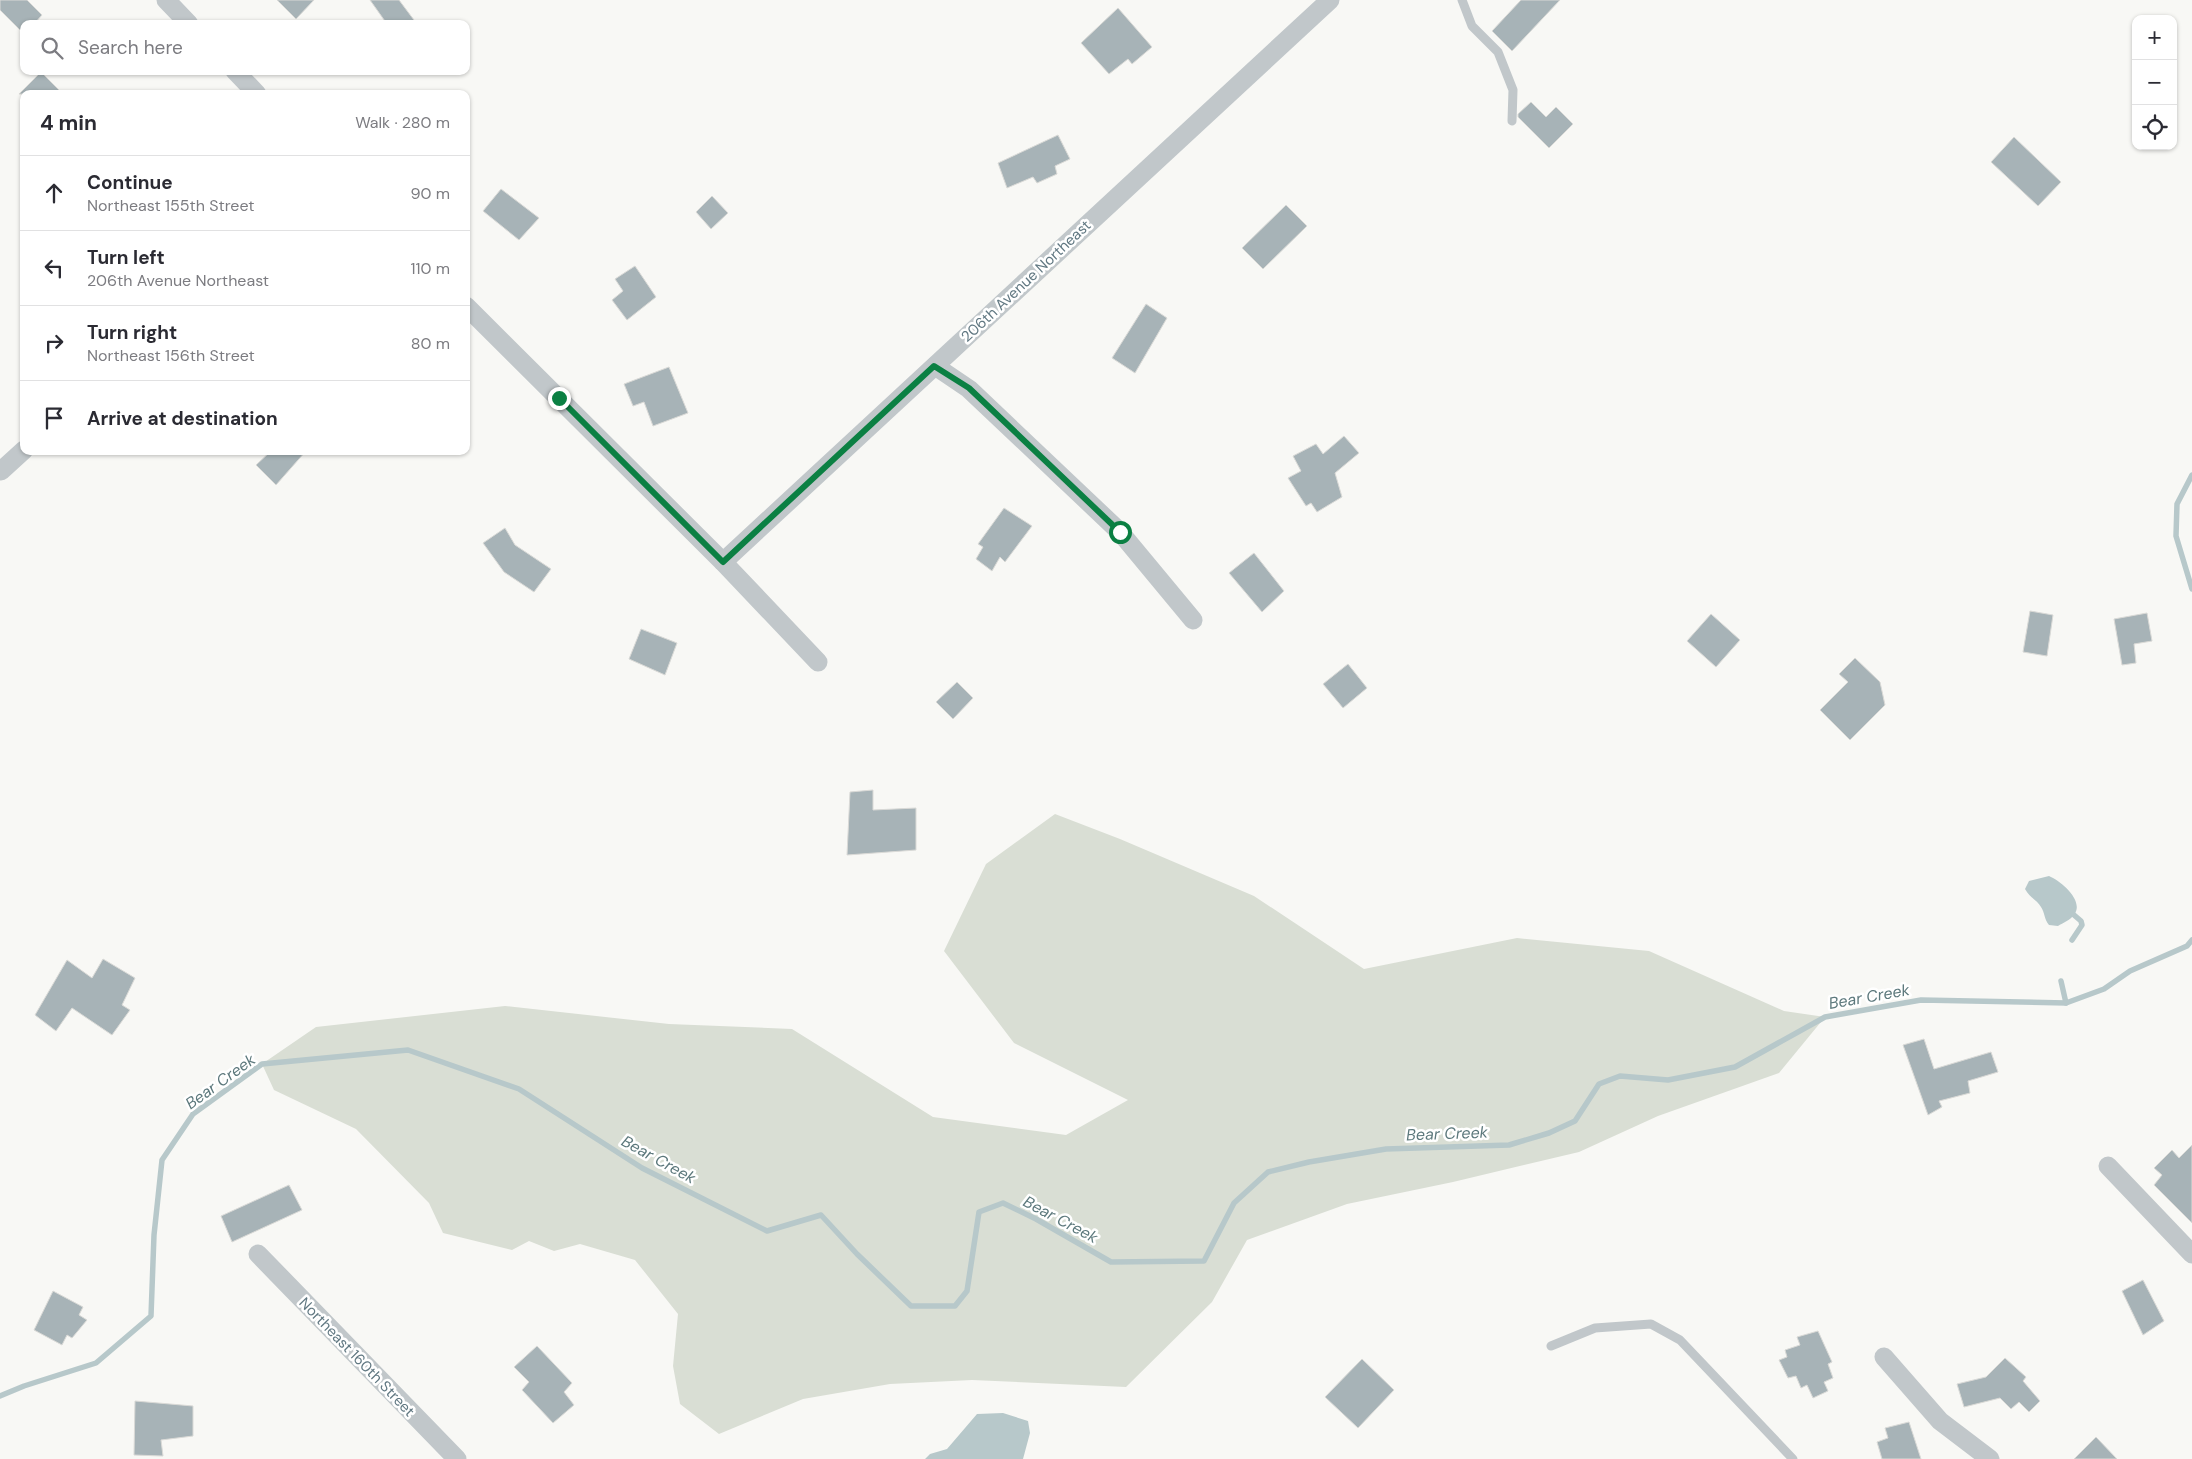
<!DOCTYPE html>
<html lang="en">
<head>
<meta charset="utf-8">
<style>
  :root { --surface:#fff; --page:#f7f7f7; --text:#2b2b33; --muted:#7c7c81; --line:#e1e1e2 }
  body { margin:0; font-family:"DM Sans",sans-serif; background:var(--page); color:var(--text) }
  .controls { position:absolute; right:15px; top:15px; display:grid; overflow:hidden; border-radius:10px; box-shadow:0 1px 4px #0004 }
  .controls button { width:45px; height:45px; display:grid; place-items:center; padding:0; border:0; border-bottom:1px solid var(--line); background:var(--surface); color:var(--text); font:25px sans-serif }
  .stop { position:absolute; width:15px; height:15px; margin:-11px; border:4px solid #0b8043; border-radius:50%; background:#fff }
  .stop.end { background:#0b8043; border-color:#fff; box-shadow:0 1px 5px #0008 }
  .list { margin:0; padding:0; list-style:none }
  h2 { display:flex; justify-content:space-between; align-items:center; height:65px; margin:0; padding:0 20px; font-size:21px }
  h2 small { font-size:16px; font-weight:400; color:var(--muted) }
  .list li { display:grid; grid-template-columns:32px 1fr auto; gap:15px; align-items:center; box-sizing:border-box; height:75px; padding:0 20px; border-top:1px solid var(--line) }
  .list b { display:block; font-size:19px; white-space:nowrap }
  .list p { margin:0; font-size:16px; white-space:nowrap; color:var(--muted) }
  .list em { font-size:16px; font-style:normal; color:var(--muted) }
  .icon { flex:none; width:28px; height:28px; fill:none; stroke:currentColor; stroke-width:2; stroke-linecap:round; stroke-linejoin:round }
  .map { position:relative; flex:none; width:2192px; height:1459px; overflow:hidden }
  .search { position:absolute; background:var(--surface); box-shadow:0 1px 4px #0004; left:20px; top:20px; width:450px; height:55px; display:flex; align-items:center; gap:12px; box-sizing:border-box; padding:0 18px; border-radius:10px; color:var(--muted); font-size:19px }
  .panel { position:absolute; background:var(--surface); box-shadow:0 1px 4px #0004; left:20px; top:90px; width:450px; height:365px; border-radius:10px }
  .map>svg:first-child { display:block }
  .green { fill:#d9ded4 }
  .water { fill:#b7c8ca }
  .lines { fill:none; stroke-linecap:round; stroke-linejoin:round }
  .stream { stroke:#b7c8ca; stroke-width:5.5 }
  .building { fill:#a7b3b7; stroke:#dadad7 }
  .lane { stroke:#c1c7ca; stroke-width:9 }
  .street { stroke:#c1c7ca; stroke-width:19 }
  .route { stroke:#0b8043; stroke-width:6 }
  .labels { text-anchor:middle; stroke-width:5; stroke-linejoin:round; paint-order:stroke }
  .street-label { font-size:15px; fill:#617882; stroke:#fff }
  .water-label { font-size:16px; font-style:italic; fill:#5c787c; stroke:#fff }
</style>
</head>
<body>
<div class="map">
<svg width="2192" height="1459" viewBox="0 0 2192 1459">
  <rect width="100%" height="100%" fill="#f8f8f5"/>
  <path class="green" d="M1055,814L1120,839L1254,896L1364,969L1517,938L1649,951L1784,1011L1825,1017L1779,1073L1658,1116L1579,1152L1453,1182L1347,1204L1247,1240L1212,1302L1126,1387L972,1380L890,1384L803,1399L719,1434L680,1404L673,1366L678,1314L635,1260L580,1244L554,1251L529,1241L512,1250L443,1233L429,1203L356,1129L274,1090L262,1064L316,1027L505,1006L669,1024L792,1029L933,1117L1066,1135L1128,1100L1014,1043L944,951L986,864Z"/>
  <g class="water">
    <path d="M2049,876C2061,881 2085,901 2074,915C2070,920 2063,923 2058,926L2049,925C2044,919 2045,913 2041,907C2037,900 2030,898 2025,889L2029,881Z"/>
    <path d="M1003,1413L1028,1421L1030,1433L1023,1459H925L930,1454L947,1449L977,1414Z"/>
  </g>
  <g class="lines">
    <g class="stream">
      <path d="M2192,475L2177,504L2176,536L2192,589"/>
      <path d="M2072,940L2082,925L2081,921L2074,915"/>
      <path d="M2061,981L2066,1003"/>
      <path d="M0,1396L24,1386L96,1363L151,1316L154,1235L162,1160L193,1114L262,1064L408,1050L519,1089L642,1168L767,1231L821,1215L857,1254L911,1306H955L967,1291L979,1212L1003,1203L1036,1219L1111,1262L1204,1261L1234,1203L1268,1172L1309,1162L1386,1149L1509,1145L1549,1133L1575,1121L1599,1084L1620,1076L1668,1080L1735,1067L1825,1017L1921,1000L2066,1003L2104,989L2130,971L2187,946L2192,940"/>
    </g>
  </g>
  <g class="building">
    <path d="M0,0H27L42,15L34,24H24V34L0,10Z"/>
    <path d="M277,0H314L296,19Z"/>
    <path d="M370,0H399L417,24H387Z"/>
    <path d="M1521,0H1560L1512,51L1492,31Z"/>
    <path d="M1118,8L1152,47L1132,64L1128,59L1109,74L1081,43Z"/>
    <path d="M41,72L63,94H19Z"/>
    <path d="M1531,102L1546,117L1556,107L1573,124L1549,148L1518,117V114Z"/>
    <path d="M1058,135L1070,159L1055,166L1057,174L1037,183L1033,177L1007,188L998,163Z"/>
    <path d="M2014,137L2061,182L2038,206L1991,162Z"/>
    <path d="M501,189L539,218L519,240L483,211Z"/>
    <path d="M712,196L728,213L711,229L696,212Z"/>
    <path d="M1286,205L1307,226L1263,269L1242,248Z"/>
    <path d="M635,266L656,297L627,320L612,300L623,291L615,279Z"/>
    <path d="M1146,304L1167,318L1135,373L1112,358Z"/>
    <path d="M669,367L688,413L653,426L644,402L633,406L624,384Z"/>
    <path d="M1344,436L1359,453L1335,473L1342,497L1317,512L1311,503L1306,506L1288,478L1301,471L1293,456L1316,444L1323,454Z"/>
    <path d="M271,451H306L276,485L256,465Z"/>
    <path d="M1004,508L1032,526L1005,562L1000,557L992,571L976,559L983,547L978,544Z"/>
    <path d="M505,528L515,545L551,569L534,592L504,572L483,543Z"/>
    <path d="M1254,553L1284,591L1262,612L1229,573Z"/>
    <path d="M2030,611L2053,615L2047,656L2023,652Z"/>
    <path d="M2147,613L2152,641L2134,644L2136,663L2122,665L2114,619Z"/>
    <path d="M1711,614L1740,640L1716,667L1687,641Z"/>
    <path d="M641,629L677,643L665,675L629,659Z"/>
    <path d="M1855,658L1880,682L1885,705L1850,740L1820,710L1848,682L1839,674Z"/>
    <path d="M1348,664L1367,688L1343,708L1323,684Z"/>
    <path d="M957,682L973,698L953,719L936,702Z"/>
    <path d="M873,790V810L916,808V850L847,855L850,792Z"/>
    <path d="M103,959L135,978L122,1005L130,1010L112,1035L72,1008L56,1031L35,1015L67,960L92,978Z"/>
    <path d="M1924,1039L1934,1069L1991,1052L1998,1072L1968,1081L1970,1093L1939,1101L1942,1107L1928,1115L1903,1045Z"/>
    <path d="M2192,1145V1223L2154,1185L2162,1175L2154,1168L2172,1150L2179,1158Z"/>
    <path d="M289,1185L302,1210L232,1242L221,1216Z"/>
    <path d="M2143,1280L2164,1321L2143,1335L2122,1291Z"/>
    <path d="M53,1291L83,1307L79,1315L87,1320L72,1338L67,1335L62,1345L34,1330Z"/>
    <path d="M1818,1331L1832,1362L1828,1364L1833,1378L1824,1382L1828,1391L1813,1398L1807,1385L1801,1388L1796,1376L1788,1378L1779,1360L1787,1357L1785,1350L1800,1345L1797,1337Z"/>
    <path d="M537,1346L572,1383L564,1392L574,1405L553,1423L522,1390L529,1382L514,1367Z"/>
    <path d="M2005,1358L2026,1377L2023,1381L2040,1401L2029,1412L2019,1402L2011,1409L2000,1398L1964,1407L1957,1384L1986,1377Z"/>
    <path d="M1362,1359L1394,1390L1358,1428L1325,1397Z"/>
    <path d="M135,1401L193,1406V1436L161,1440L163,1456L134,1455Z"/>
    <path d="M1909,1422L1921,1459H1882L1877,1442L1888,1438L1885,1428Z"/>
    <path d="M2096,1437L2117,1459H2074Z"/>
  </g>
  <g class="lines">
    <g class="lane">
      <path d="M1462,0L1472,26L1498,52L1513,90L1512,121"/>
      <path d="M1551,1346L1595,1328L1651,1324L1680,1340L1793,1459"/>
    </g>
    <g class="street">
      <path d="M166,0L189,24"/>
      <path d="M235,71L257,94"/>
      <path d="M466,306L723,562L818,662"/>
      <path d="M935,366L969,389L1120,532L1193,620"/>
      <path d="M1,471L24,450"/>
      <path d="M723,562L1330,0"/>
      <path d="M2108,1166L2192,1254"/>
      <path d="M258,1254L457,1459"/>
      <path d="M1884,1357L1940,1421L1990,1459"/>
    </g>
  </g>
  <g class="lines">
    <path class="route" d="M559,398L723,562L934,366L969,388L1120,532"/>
  </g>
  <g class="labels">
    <g class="street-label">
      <text transform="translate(1026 281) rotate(-43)" y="5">206th Avenue Northeast</text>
      <text transform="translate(357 1357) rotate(46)" y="5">Northeast 160th Street</text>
    </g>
    <g class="water-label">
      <text transform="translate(1869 996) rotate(-10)" y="6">Bear Creek</text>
      <text transform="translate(220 1081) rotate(-36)" y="6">Bear Creek</text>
      <text transform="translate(1447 1133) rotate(-2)" y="6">Bear Creek</text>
      <text transform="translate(659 1159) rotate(29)" y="6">Bear Creek</text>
      <text transform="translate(1061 1219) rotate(28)" y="6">Bear Creek</text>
    </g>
  </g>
</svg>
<div class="controls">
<button>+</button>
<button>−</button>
<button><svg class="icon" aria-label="locate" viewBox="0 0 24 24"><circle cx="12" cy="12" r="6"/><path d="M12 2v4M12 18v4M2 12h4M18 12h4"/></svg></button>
</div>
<div class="stop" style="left:1120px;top:532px"></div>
<div class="stop end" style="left:559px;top:398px"></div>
<div class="search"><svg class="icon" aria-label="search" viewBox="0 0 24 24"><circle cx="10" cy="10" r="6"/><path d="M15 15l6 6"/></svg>Search here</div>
<section class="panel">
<h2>4 min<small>Walk · 280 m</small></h2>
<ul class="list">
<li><svg class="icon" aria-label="ahead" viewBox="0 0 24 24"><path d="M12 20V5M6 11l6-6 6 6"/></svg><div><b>Continue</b><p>Northeast 155th Street</p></div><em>90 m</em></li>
<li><svg class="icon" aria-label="left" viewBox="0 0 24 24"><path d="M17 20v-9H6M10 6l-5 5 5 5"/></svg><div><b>Turn left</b><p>206th Avenue Northeast</p></div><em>110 m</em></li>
<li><svg class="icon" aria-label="right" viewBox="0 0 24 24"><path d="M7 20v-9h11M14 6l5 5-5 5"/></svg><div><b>Turn right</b><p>Northeast 156th Street</p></div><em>80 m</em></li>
<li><svg class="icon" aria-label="arrive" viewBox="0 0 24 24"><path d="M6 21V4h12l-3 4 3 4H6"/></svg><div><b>Arrive at destination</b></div></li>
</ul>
</section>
</div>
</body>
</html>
